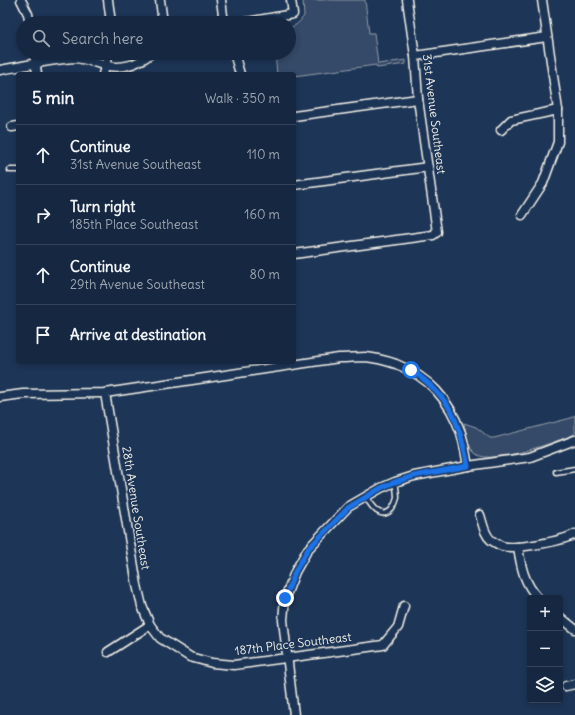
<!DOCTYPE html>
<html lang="en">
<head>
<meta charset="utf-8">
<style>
  :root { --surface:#162841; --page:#23344c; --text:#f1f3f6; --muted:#9ea6b1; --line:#35445a }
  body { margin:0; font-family:Delius,sans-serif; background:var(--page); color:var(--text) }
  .controls { position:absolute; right:12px; bottom:12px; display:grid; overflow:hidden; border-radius:4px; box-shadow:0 2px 6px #0003 }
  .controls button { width:36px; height:36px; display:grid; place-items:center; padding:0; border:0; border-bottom:1px solid var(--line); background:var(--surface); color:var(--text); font:20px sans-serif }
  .stop { position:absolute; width:12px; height:12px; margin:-9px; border:3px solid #1a73e8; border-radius:50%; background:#fff }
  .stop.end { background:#1a73e8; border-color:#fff; box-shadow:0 1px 4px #0008 }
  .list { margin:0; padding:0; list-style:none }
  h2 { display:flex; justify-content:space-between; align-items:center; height:52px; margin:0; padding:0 16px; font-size:17px }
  h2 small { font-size:13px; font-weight:400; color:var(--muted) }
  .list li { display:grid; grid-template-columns:26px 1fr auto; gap:12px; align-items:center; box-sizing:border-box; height:60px; padding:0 16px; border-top:1px solid var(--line) }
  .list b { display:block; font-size:15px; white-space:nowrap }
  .list p { margin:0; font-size:13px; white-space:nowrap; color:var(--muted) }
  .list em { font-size:13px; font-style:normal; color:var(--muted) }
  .icon { flex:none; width:22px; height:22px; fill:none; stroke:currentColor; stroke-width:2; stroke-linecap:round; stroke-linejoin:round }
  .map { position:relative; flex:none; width:575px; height:715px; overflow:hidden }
  .search { position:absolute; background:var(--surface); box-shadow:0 2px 6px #0003; left:16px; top:16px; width:280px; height:44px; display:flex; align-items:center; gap:10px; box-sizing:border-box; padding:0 14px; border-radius:22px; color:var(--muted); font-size:15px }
  .panel { position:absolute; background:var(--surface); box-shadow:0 2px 6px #0003; left:16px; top:72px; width:280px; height:292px; border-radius:4px }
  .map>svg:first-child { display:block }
  .green { fill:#354a67; stroke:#949ea8 }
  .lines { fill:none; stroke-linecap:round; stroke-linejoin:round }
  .service-casing { stroke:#f4f1e8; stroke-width:7 }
  .minor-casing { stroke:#f4f1e8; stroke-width:11 }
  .service { stroke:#1d3557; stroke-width:4 }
  .minor { stroke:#1d3557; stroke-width:8 }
  .route { stroke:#1a73e8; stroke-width:5 }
  .labels { text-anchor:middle; stroke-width:3; stroke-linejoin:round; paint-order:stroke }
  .street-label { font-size:12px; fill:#f4f1e8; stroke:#1d3557 }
</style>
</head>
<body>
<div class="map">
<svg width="575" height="715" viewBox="0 0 575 715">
  <rect width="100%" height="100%" fill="#1d3557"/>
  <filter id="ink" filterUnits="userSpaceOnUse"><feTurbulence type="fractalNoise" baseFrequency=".025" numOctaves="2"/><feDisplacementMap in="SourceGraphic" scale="8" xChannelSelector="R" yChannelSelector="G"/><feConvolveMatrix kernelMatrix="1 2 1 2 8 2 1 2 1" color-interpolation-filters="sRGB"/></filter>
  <g filter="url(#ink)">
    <g class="green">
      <path d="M303,0H365L369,33H374L378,64L406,60V64L377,68L376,65L294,76V74H277L275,53H289V27C296,27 300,21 304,16Z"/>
      <path d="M575,415V434C557,441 492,466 476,454C468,449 466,432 464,423L476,427L490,438H494L571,418Z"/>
    </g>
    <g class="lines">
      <defs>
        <g id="service">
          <path d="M10,170H18"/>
          <path d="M556,472L575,469"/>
          <path d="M366,497C371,506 381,521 392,509C394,506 396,502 397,498C397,493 396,487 395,482"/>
        </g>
        <g id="minor">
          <path d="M21,0L28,14L30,23"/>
          <path d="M108,0L111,23"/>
          <path d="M160,0L163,23"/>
          <path d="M221,0L224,23"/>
          <path d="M241,23L293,14L291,0"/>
          <path d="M34,53L37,74"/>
          <path d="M234,53L240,74"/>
          <path d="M415,56L547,37"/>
          <path d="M0,70C24,66 49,60 73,58C83,58 94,62 103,65C122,70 137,65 152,53"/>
          <path d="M103,74L109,53"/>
          <path d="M294,116L418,99"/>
          <path d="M12,127L18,126"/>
          <path d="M501,130L511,120L558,110"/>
          <path d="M294,185L428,167"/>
          <path d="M522,215L543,183L558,142V110L542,0"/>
          <path d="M294,254L433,235L437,232L418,99L415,56L407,0"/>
          <path d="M105,393L137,585L142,606L150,625L160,638L190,657L212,663L234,665L383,645L398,627L404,606"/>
          <path d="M0,397L23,394L105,393L339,358C348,358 357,357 366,357C376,358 387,361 396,364C429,377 449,399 461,433C464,443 466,455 468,466"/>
          <path d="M480,515C483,524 484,534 491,540C494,542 499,545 502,546C515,550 563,541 575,534"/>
          <path d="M518,547C521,567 524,583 538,598"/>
          <path d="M560,617L575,629"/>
          <path d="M108,652L150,625"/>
          <path d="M566,686L575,684"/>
          <path d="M294,715L283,620L285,598L295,572L308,549L348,507L381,488L395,482L414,476L468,466L530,457L575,440"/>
        </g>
      </defs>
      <use href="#service" class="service-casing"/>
      <use href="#minor" class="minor-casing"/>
      <use href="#service" class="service"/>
      <use href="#minor" class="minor"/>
    </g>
  </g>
  <g class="lines" filter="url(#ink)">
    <path class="route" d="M285,598L295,572L308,549L348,508L381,488L395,482L414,476L468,466C459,421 451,397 411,370"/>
  </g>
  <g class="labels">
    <g class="street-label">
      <text transform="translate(434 114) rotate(83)" y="4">31st Avenue Southeast</text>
      <text transform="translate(136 508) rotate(81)" y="4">28th Avenue Southeast</text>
      <text transform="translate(293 644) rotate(-7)" y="4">187th Place Southeast</text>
    </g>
  </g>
</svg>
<div class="controls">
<button>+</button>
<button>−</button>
<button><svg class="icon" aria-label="layers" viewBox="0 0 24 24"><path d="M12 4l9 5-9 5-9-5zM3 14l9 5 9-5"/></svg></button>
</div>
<div class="stop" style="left:411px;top:370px"></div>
<div class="stop end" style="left:285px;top:598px"></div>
<div class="search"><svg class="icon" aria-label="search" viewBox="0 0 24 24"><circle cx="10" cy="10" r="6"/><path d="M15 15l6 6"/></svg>Search here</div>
<section class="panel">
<h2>5 min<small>Walk · 350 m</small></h2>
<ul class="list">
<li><svg class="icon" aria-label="ahead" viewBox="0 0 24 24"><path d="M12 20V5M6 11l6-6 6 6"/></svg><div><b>Continue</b><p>31st Avenue Southeast</p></div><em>110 m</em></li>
<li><svg class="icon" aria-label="right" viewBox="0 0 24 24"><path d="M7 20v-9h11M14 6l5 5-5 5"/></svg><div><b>Turn right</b><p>185th Place Southeast</p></div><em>160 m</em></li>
<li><svg class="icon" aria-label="ahead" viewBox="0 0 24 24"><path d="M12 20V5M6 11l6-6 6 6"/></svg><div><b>Continue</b><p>29th Avenue Southeast</p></div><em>80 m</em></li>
<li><svg class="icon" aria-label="arrive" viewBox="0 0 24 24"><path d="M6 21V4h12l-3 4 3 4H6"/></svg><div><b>Arrive at destination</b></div></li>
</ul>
</section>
</div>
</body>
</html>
